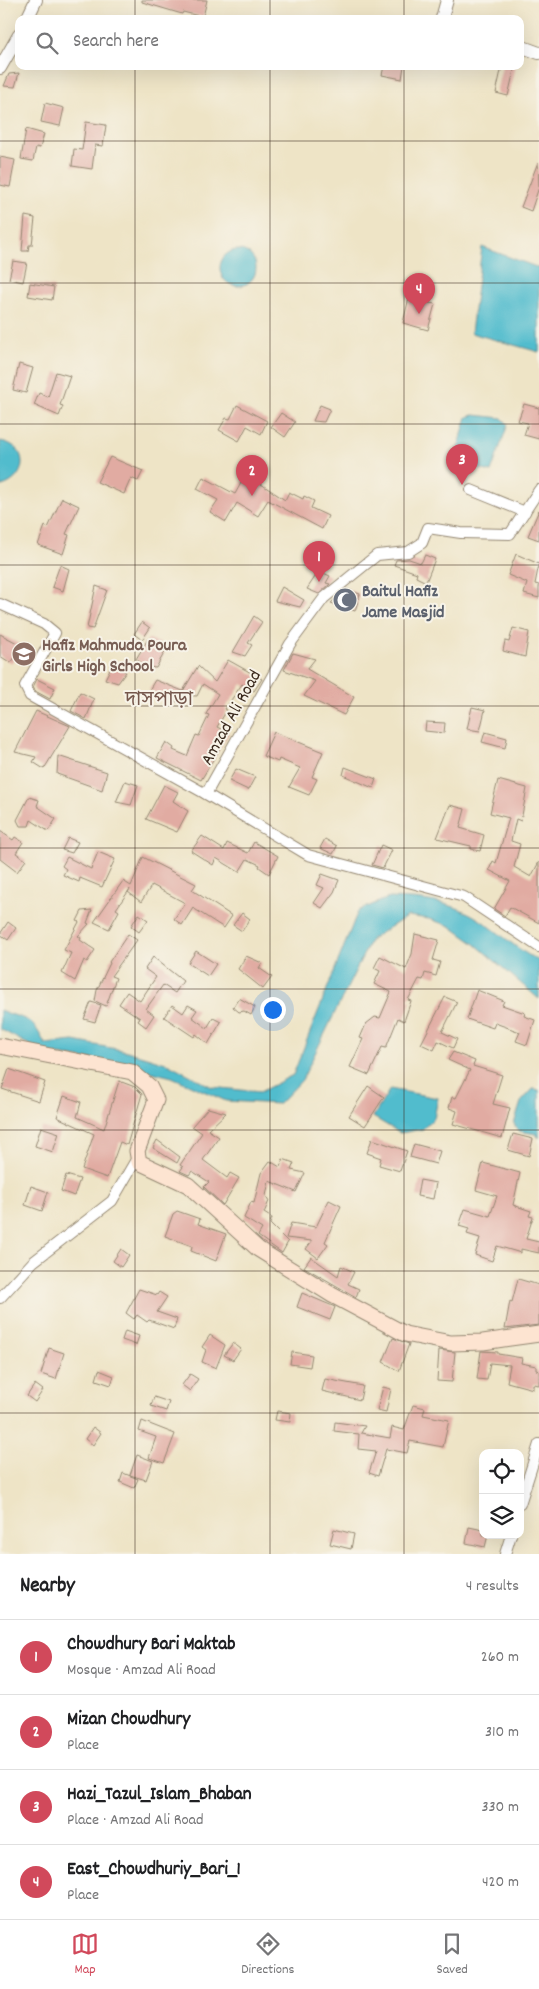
<!DOCTYPE html>
<html lang="en">
<head>
<meta charset="utf-8">
<style>
  :root { --surface:#fff; --page:#f6f6f6; --text:#202124; --muted:#757577; --line:#e0e0e0; --accent:#d1495b }
  body { margin:0; font-family:Dekko,"Noto Sans Bengali",sans-serif; background:var(--page); color:var(--text) }
  .controls { position:absolute; right:15px; bottom:15px; display:grid; overflow:hidden; border-radius:10px; box-shadow:0 5px 20px #0002 }
  .controls button { width:45px; height:45px; display:grid; place-items:center; padding:0; border:0; border-bottom:1px solid var(--line); background:var(--surface); color:var(--text); font:25px sans-serif }
  .you { position:absolute; left:272px; top:1009px; width:18px; height:18px; margin:-12px; border:4px solid #fff; border-radius:50%; background:#1a73e8; box-shadow:0 0 0 8px #1a73e833 }
  .badge { display:grid; place-items:center; width:32px; height:32px; border-radius:50%; background:var(--accent); color:#fff; font-size:16px; font-weight:700 }
  .pin { position:absolute; translate:-50% -41px; filter:drop-shadow(0 1px 2px #0008) }
  .pin::after { content:''; position:absolute; top:26px; width:18px; height:15px; background:inherit; clip-path:polygon(0 0,100% 0,50% 100%) }
  .list { margin:0; padding:0; list-style:none }
  h2 { display:flex; justify-content:space-between; align-items:center; height:65px; margin:0; padding:0 20px; font-size:21px }
  h2 small { font-size:16px; font-weight:400; color:var(--muted) }
  .list li { display:grid; grid-template-columns:32px 1fr auto; gap:15px; align-items:center; box-sizing:border-box; height:75px; padding:0 20px; border-top:1px solid var(--line) }
  .list b { display:block; font-size:19px; white-space:nowrap }
  .list p { margin:0; font-size:16px; white-space:nowrap; color:var(--muted) }
  .list em { font-size:16px; font-style:normal; color:var(--muted) }
  .icon { flex:none; width:28px; height:28px; fill:none; stroke:currentColor; stroke-width:2; stroke-linecap:round; stroke-linejoin:round }
  .map { position:relative; flex:none; width:539px; height:1554px; overflow:hidden }
  .search { position:absolute; background:var(--surface); box-shadow:0 5px 20px #0002; left:15px; right:15px; top:15px; height:55px; display:flex; align-items:center; gap:12px; box-sizing:border-box; padding:0 18px; border-radius:10px; color:var(--muted); font-size:19px }
  .sheet { height:365px; background:var(--surface) }
  nav { display:flex; justify-content:space-around; align-items:center; box-sizing:border-box; height:70px; border-top:1px solid var(--line); background:var(--surface); font-size:14px; color:var(--muted) }
  nav a { display:grid; justify-items:center; gap:2px }
  nav .on { color:var(--accent) }
  .map>svg:first-child { display:block }
  .water { fill:#51bccd; stroke:#467376 }
  .building { fill:#e1aba2 }
  .lines { fill:none; stroke-linecap:round; stroke-linejoin:round }
  .minor-casing { stroke:#948772; stroke-width:12 }
  .tertiary-casing { stroke:#948772; stroke-width:14 }
  .secondary-casing { stroke:#948772; stroke-width:17 }
  .minor { stroke:#fff; stroke-width:10 }
  .tertiary { stroke:#fff; stroke-width:12 }
  .secondary { stroke:#fde4d1; stroke-width:15 }
  .grid { fill:none; stroke:#3b2a1e; stroke-width:1; stroke-opacity:0.55 }
  .labels { text-anchor:middle; stroke-width:4; stroke-linejoin:round; paint-order:stroke }
  .worship-label { font-size:18px; font-weight:bold; fill:#5b616d; stroke:#f7f3e8; text-anchor:start }
  .education-label { font-size:18px; font-weight:bold; fill:#785e54; stroke:#f7f3e8; text-anchor:start }
  .street-label { font-size:18px; fill:#3b2a1e; stroke:#f7f3e8 }
  .quarter-label { font-size:20px; fill:#75574c; stroke:#f7f3e8 }
</style>
</head>
<body>
<div class="map">
<svg width="539" height="1554" viewBox="0 0 539 1554">
  <rect width="100%" height="100%" fill="#f7f3e8"/>
  <filter id="ink" filterUnits="userSpaceOnUse"><feTurbulence type="fractalNoise" baseFrequency=".02" numOctaves="2"/><feDisplacementMap in="SourceGraphic" scale="10" xChannelSelector="R" yChannelSelector="G"/><feConvolveMatrix kernelMatrix="1 2 1 2 8 2 1 2 1" color-interpolation-filters="sRGB"/></filter>
  <filter id="wash" filterUnits="userSpaceOnUse"><feTurbulence type="fractalNoise" baseFrequency=".0096" numOctaves="4" result="noise"/><feDisplacementMap in="SourceGraphic" scale="20" xChannelSelector="R" yChannelSelector="G"/><feGaussianBlur stdDeviation="1.12" result="paint"/><feColorMatrix in="noise" values="0 0 0 0 0 0 0 0 0 0 0 0 0 0 0 0 0 1.4 0 .05"/><feComposite in="paint" operator="in"/></filter>
  <g filter="url(#wash)">
    <rect width="100%" height="100%" fill="#eee4c6"/>
    <g class="water">
      <path d="M482,247L539,268V352L471,333Z"/>
      <circle cx="238" cy="268" r="18"/>
      <path d="M474,415L502,418L508,424L491,472L454,462L467,417Z"/>
      <path d="M0,441C29,445 29,478 2,486H0Z"/>
      <path d="M388,898C422,899 453,901 482,921C501,934 518,950 539,961V999L475,944L450,926L429,919L408,916L371,939L302,1080L279,1104L226,1101L172,1077L120,1064L44,1053L0,1029V1010C26,1021 31,1015 45,1044L74,1041L127,1051L169,1064L212,1087L260,1092L293,1075L358,911Z"/>
      <path d="M390,1089L438,1098L434,1118L423,1129L400,1133L373,1117Z"/>
      <path d="M533,1089L539,1090V1138L536,1134L519,1131L514,1124L521,1102Z"/>
    </g>
    <g id="blocks">
      <g class="building">
        <path d="M142,0H207L203,17L183,12L182,14L142,2Z"/>
        <path d="M384,66H404L402,79L382,75Z"/>
        <path d="M502,66H515L508,96L496,93Z"/>
        <path d="M19,73L15,87L4,86L9,74Z"/>
        <path d="M45,103L64,108L60,126L41,122Z"/>
        <path d="M86,122L106,125L103,146L95,145L92,169L72,166L74,149L82,150Z"/>
        <path d="M26,129L44,134L40,148L36,147L33,161L21,159Z"/>
        <path d="M0,157L15,160L10,187L0,185Z"/>
        <path d="M538,162L539,187L531,211L521,207Z"/>
        <path d="M25,216L35,218L32,245H29L28,251H22Z"/>
        <path d="M13,261L27,263L23,282L9,279Z"/>
        <path d="M30,283L54,287L52,300L28,296Z"/>
        <path d="M410,293L423,296L430,300L429,303L435,304L428,330L403,323Z"/>
        <path d="M19,364L33,368L26,393L13,390Z"/>
        <path d="M56,372L70,376L60,405L63,406L59,416L34,405L39,393L48,397Z"/>
        <path d="M524,404L539,408V439L524,435L528,423L518,421Z"/>
        <path d="M237,405L267,421L261,434L247,426L239,441L219,430L226,418L230,419Z"/>
        <path d="M320,405L330,409L324,422L313,421Z"/>
        <path d="M281,413L295,422L285,437L271,427Z"/>
        <path d="M110,457L143,471L138,481L131,478L124,494L97,482Z"/>
        <path d="M246,474L285,500L289,492L303,499L304,496L314,501L311,508L328,516L322,529L268,500L258,516L237,503L226,522L210,512L218,500L197,489L203,477L235,494Z"/>
        <path d="M62,498L79,506L66,534L69,535L63,554L38,545L45,526L48,528Z"/>
        <path d="M539,510V540L528,536Z"/>
        <path d="M516,554L539,564L535,584L539,585V598L524,594L527,583L508,575Z"/>
        <path d="M425,555L435,559L426,582L416,577L417,573L394,565L396,560L409,559L421,563Z"/>
        <path d="M60,565L69,569L63,591L52,587Z"/>
        <path d="M319,571L330,576L326,583L330,584L319,594L307,589Z"/>
        <path d="M96,586L107,590L93,629L87,628Z"/>
        <path d="M282,587L304,600L300,607L275,601Z"/>
        <path d="M346,589L360,594L355,611L331,603Z"/>
        <path d="M254,616L262,622L248,643L252,645L245,656L233,652Z"/>
        <path d="M142,622L150,628L142,640L134,634Z"/>
        <path d="M513,628L529,632L525,657L503,651L505,641L509,642Z"/>
        <path d="M0,634L23,646L11,663L0,656Z"/>
        <path d="M148,639L168,646L156,668L147,667L136,659Z"/>
        <path d="M293,653L315,659L307,669L354,697L344,715L304,696L315,681L284,670Z"/>
        <path d="M228,660L262,679L254,691L242,684L225,709L227,710L217,727L229,733L201,780L157,758L166,742L174,748L173,750L187,756L196,735L199,736L209,715L206,714L218,694L203,684L197,696L181,695L178,702L149,690L155,680L183,691L198,666L215,682Z"/>
        <path d="M112,665L126,672L118,683L105,679Z"/>
        <path d="M37,679L55,688L50,699L35,691L33,687Z"/>
        <path d="M80,692L94,699L86,719L71,711Z"/>
        <path d="M472,707L485,710L480,731L467,729Z"/>
        <path d="M36,711L70,726L44,769L33,762L36,757L15,752Z"/>
        <path d="M426,722L445,723L444,733L425,731Z"/>
        <path d="M274,732L323,752L312,777L317,779L309,795L289,787L300,768L279,759L278,762L263,756Z"/>
        <path d="M485,732L507,738L505,748L482,742Z"/>
        <path d="M58,756L107,772L102,790L57,774Z"/>
        <path d="M345,767L376,779L373,788L343,775Z"/>
        <path d="M236,769L255,777L248,790L229,781Z"/>
        <path d="M498,780L527,788L521,821L516,819L511,841L520,844L514,867L531,877L539,862V923L510,907L505,916L494,909L510,881L489,870L493,861L496,863L509,818L490,813Z"/>
        <path d="M125,781L138,785L131,805L116,802Z"/>
        <path d="M164,785L178,792L173,801L188,811L177,832L146,819Z"/>
        <path d="M29,797L39,800L37,806L56,819L48,831L31,820L29,826H20L17,820Z"/>
        <path d="M450,805L465,809L460,828L484,835L480,851L471,849V846L437,838Z"/>
        <path d="M0,831L13,840L15,837L23,842L16,853L26,860L17,872L0,859Z"/>
        <path d="M202,836L224,850L227,843L248,853L254,842L278,856L269,874L259,867L260,865L247,859L239,872L216,858L213,865L191,851Z"/>
        <path d="M68,838L78,842L72,853L62,850Z"/>
        <path d="M325,839L337,846L333,854L320,848Z"/>
        <path d="M381,845L392,850L383,868L372,865Z"/>
        <path d="M98,852L115,859L102,887L80,878L79,882L63,875L66,869L62,866L67,857L91,869Z"/>
        <path d="M143,857L196,884L192,890L232,916L224,928L193,908L182,925L174,919L185,903L152,885L141,902L128,892L130,889L116,909L119,911L109,929L94,922L123,881L131,886Z"/>
        <path d="M322,874L339,880L334,892L322,908L314,903L324,888L317,885Z"/>
        <path d="M92,910L87,923L89,924L78,936L81,938L80,940L95,950L87,962L84,960L75,981L62,973L71,953L64,950L79,922L77,921L82,911Z"/>
        <path d="M242,913L250,919L242,931L233,925Z"/>
        <path d="M139,914L148,920L139,932L131,926Z"/>
        <path d="M8,922L16,928L8,940L0,934Z"/>
        <path d="M128,934L137,940L111,976L116,978L106,1006L95,1001L97,990L110,963L109,962Z"/>
        <path d="M415,934L439,940L433,960L440,962L436,976L425,973L423,980L419,979L408,1000L411,1001L404,1021L398,1018L386,1048L382,1047L369,1075L350,1067L363,1039L360,1038L366,1024L375,1017L380,1018L391,992L374,984L380,971L374,968L380,956L406,969L412,954Z"/>
        <path d="M196,951L216,964L208,976L188,963Z"/>
        <path d="M246,956L262,963L259,968L272,977L263,989L238,969Z"/>
        <path d="M153,957L183,981L175,993L163,985L146,1009L154,1015L146,1027L138,1021L140,1018L119,1004L127,992L140,1001L156,977L145,969Z"/>
        <path d="M477,990L504,1001L502,1005L525,1013L524,1016L535,1020L527,1045L516,1041L520,1032L495,1023L493,1028L467,1019Z"/>
        <path d="M445,997L457,1002L442,1032L457,1039L453,1048L438,1041L434,1050L421,1044Z"/>
        <path d="M239,998L255,1007L251,1015L244,1011L239,1012L233,1007Z"/>
        <path d="M91,1002L101,1005L95,1022L84,1019Z"/>
        <path d="M172,1005L183,1013L188,1005L197,1010L192,1017L207,1028L213,1018L221,1022L208,1044L196,1034L194,1037L164,1017Z"/>
        <path d="M453,1052L475,1061L473,1066L502,1075L493,1104L510,1108L502,1138L453,1124L457,1111L449,1108L452,1097L456,1098L470,1070L448,1060Z"/>
        <path d="M9,1069L45,1082L39,1101L2,1089Z"/>
        <path d="M119,1081L135,1087L142,1094L127,1145L120,1142L107,1178L82,1169L94,1134L57,1117L64,1096L81,1102L77,1117L104,1129Z"/>
        <path d="M368,1086L384,1097L365,1126L349,1116Z"/>
        <path d="M208,1108L226,1113L208,1130L219,1137L203,1160L227,1178L230,1173L239,1178L223,1205L204,1187L209,1182L192,1171L189,1175L180,1171L183,1167L180,1165L202,1133L192,1126Z"/>
        <path d="M41,1127L59,1133L53,1152L35,1146Z"/>
        <path d="M513,1134L533,1139L529,1156L508,1150Z"/>
        <path d="M372,1139L407,1151L400,1171L379,1165L381,1158L367,1153Z"/>
        <path d="M157,1140L180,1157L177,1163L153,1148Z"/>
        <path d="M414,1144L440,1151L436,1164L410,1157Z"/>
        <path d="M283,1159L294,1163L291,1170L305,1173L296,1192L269,1181L266,1196L269,1201L264,1213L272,1218L270,1224L288,1242L282,1253L258,1236L262,1229L244,1218L251,1202L254,1203L261,1173L270,1161L280,1167Z"/>
        <path d="M483,1163L520,1173L513,1205L531,1211L529,1216L533,1217L526,1239L539,1242V1253L521,1249V1253L497,1246L492,1261L475,1255L480,1238L467,1234L469,1229L459,1226L465,1209L490,1216L497,1196L476,1190Z"/>
        <path d="M66,1175L80,1179L74,1196L61,1191Z"/>
        <path d="M420,1180L436,1183L433,1199L417,1196Z"/>
        <path d="M31,1186L48,1192L42,1211L25,1205Z"/>
        <path d="M329,1200L341,1206L325,1242L328,1244L318,1258L306,1249L312,1241L286,1238L291,1223L316,1227Z"/>
        <path d="M177,1211L200,1219L198,1224L226,1234L216,1261L191,1251L192,1246L165,1236L173,1214Z"/>
        <path d="M121,1249L129,1255L121,1267L113,1261Z"/>
        <path d="M311,1257L338,1276L341,1266L354,1272L348,1284L359,1289L356,1297L304,1267Z"/>
        <path d="M518,1279L539,1285V1325L505,1329L510,1301L512,1302Z"/>
        <path d="M139,1289L157,1295L159,1292L167,1297L157,1312L177,1319L174,1329L149,1320L147,1322L137,1315L134,1319L126,1313Z"/>
        <path d="M302,1293L335,1307L330,1320L297,1307Z"/>
        <path d="M125,1331L139,1336L136,1345L122,1340Z"/>
        <path d="M210,1335L225,1345L216,1368L202,1362L206,1350L202,1347Z"/>
        <path d="M393,1338L409,1344L399,1371L383,1362Z"/>
        <path d="M233,1343L241,1349L233,1360L224,1355Z"/>
        <path d="M49,1348L64,1353L56,1379L41,1374Z"/>
        <path d="M439,1350L455,1352L452,1382L437,1381Z"/>
        <path d="M481,1351L498,1352V1354L522,1358L521,1363L536,1366V1370L539,1371V1385L533,1384V1389L507,1382L510,1365L490,1363L487,1380L477,1379Z"/>
        <path d="M292,1352L312,1355L310,1367L290,1364Z"/>
        <path d="M99,1370L114,1376L111,1385L96,1380Z"/>
        <path d="M190,1374L198,1379L190,1391L182,1385Z"/>
        <path d="M325,1379L363,1386L360,1400L322,1391Z"/>
        <path d="M35,1384L43,1390L35,1402L27,1396Z"/>
        <path d="M383,1387L391,1389L386,1412L377,1410Z"/>
        <path d="M154,1397L169,1402L166,1411L151,1406Z"/>
        <path d="M413,1405L425,1408L423,1415L449,1420L443,1447L410,1441L407,1453L386,1449L378,1476L369,1473L376,1451L358,1449L359,1434L334,1431L335,1422L365,1426L361,1433L390,1438L392,1427L404,1430Z"/>
        <path d="M277,1411L291,1413L290,1422L275,1420Z"/>
        <path d="M142,1421L175,1434L164,1463L149,1458L156,1437L139,1431Z"/>
        <path d="M93,1427L101,1433L93,1445L85,1439Z"/>
        <path d="M137,1455L153,1461L146,1480L130,1475Z"/>
        <path d="M123,1473L138,1479L134,1488L120,1482Z"/>
        <path d="M469,1527L483,1530V1535H488L485,1547L466,1543Z"/>
        <path d="M334,1529L354,1534L351,1549L330,1544Z"/>
      </g>
    </g>
  </g>
  <g filter="url(#ink)">
    <use href="#blocks" fill-opacity="0" stroke="#948772" stroke-width="1"/>
    <g class="lines">
      <defs>
        <g id="minor">
          <path d="M471,490L525,512"/>
          <path d="M0,604L44,624L55,633L25,686L30,696L206,794L290,644L324,598L377,555L408,552L422,543L428,528L461,533L510,534L539,490"/>
          <path d="M206,794L308,855L464,897L539,947"/>
          <path d="M0,1298L33,1262L112,1201L137,1158"/>
          <path d="M520,1504L539,1444"/>
          <path d="M505,1554L511,1535"/>
        </g>
        <g id="tertiary">
          <path d="M27,19L36,0"/>
          <path d="M446,19L442,18L447,0"/>
          <path d="M520,46L539,53"/>
          <path d="M0,68L19,35"/>
        </g>
        <path id="secondary" d="M0,1046L132,1072L149,1086L156,1100L137,1151L139,1162L188,1185L258,1249L332,1295L405,1334L451,1343L483,1342L539,1334"/>
      </defs>
      <use href="#minor" class="minor-casing"/>
      <use href="#tertiary" class="tertiary-casing"/>
      <use href="#secondary" class="secondary-casing"/>
      <use href="#minor" class="minor"/>
      <use href="#tertiary" class="tertiary"/>
      <use href="#secondary" class="secondary"/>
    </g>
  </g>
  <path class="grid" d="M135,0V19M270,0V19M404,0V19M135,66V1554M270,66V1554M404,66V1554M0,141H539M0,283H539M0,424H539M0,565H539M0,706H539M0,848H539M0,989H539M0,1130H539M0,1271H539M0,1413H539"/>
  <defs>
    <symbol id="mosque-disc" viewBox="-11 -11 22 22"><circle r="9.5" fill="#6b7280" stroke="#f7f3e8"/><path d="M3.5-4.9A6 6 0 1 0 3.5 4.9A5 5 0 1 1 3.5-4.9Z" fill="#fff"/></symbol>
    <symbol id="school-disc" viewBox="-11 -11 22 22"><circle r="9.5" fill="#8d6e63" stroke="#f7f3e8"/><path d="M0-5L7-2L0 1L-7-2ZM-4 1L0 2.5L4 1V4Q0 6-4 4Z" fill="#fff"/></symbol>
  </defs>
  <g fill-rule="evenodd">
    <use href="#mosque-disc" x="331" y="586" width="28" height="28"/>
    <use href="#school-disc" x="10" y="640" width="28" height="28"/>
  </g>
  <g class="labels">
    <g class="worship-label">
      <text x="362" y="596">Baitul Hafiz<tspan x="362" dy="21">Jame Masjid</tspan></text>
    </g>
    <g class="education-label">
      <text x="42" y="650">Hafiz Mahmuda Poura<tspan x="42" dy="21">Girls High School</tspan></text>
    </g>
    <g class="street-label">
      <text transform="translate(230 717) rotate(-61)" y="6">Amzad Ali Road</text>
    </g>
    <g class="quarter-label">
      <text x="159" y="705">দাসপাড়া</text>
    </g>
  </g>
</svg>
<div class="controls">
<button><svg class="icon" aria-label="locate" viewBox="0 0 24 24"><circle cx="12" cy="12" r="6"/><path d="M12 2v4M12 18v4M2 12h4M18 12h4"/></svg></button>
<button><svg class="icon" aria-label="layers" viewBox="0 0 24 24"><path d="M12 4l9 5-9 5-9-5zM3 14l9 5 9-5"/></svg></button>
</div>
<div class="you"></div>
<div class="pin badge" style="left:319px;top:582px">1</div>
<div class="pin badge" style="left:252px;top:496px">2</div>
<div class="pin badge" style="left:462px;top:485px">3</div>
<div class="pin badge" style="left:419px;top:314px">4</div>
<div class="search"><svg class="icon" aria-label="search" viewBox="0 0 24 24"><circle cx="10" cy="10" r="6"/><path d="M15 15l6 6"/></svg>Search here</div>
</div>
<section class="sheet">
<h2>Nearby<small>4 results</small></h2>
<ul class="list">
<li><span class="badge">1</span><div><b>Chowdhury Bari Maktab</b><p>Mosque · Amzad Ali Road</p></div><em>260 m</em></li>
<li><span class="badge">2</span><div><b>Mizan Chowdhury</b><p>Place</p></div><em>310 m</em></li>
<li><span class="badge">3</span><div><b>Hazi_Tazul_Islam_Bhaban</b><p>Place · Amzad Ali Road</p></div><em>330 m</em></li>
<li><span class="badge">4</span><div><b>East_Chowdhuriy_Bari_1</b><p>Place</p></div><em>420 m</em></li>
</ul>
</section>
<nav>
<a class="on"><svg class="icon" aria-label="map" viewBox="0 0 24 24"><path d="M3 6l6-2 6 2 6-2v14l-6 2-6-2-6 2zM9 4v14M15 6v14"/></svg>Map</a>
<a><svg class="icon" aria-label="directions" viewBox="0 0 24 24"><path d="M12 3l9 9-9 9-9-9zM9 14v-3h6M13 9l2 2-2 2"/></svg>Directions</a>
<a><svg class="icon" aria-label="saved" viewBox="0 0 24 24"><path d="M7 4h10v16l-5-4-5 4z"/></svg>Saved</a>
</nav>
</body>
</html>
